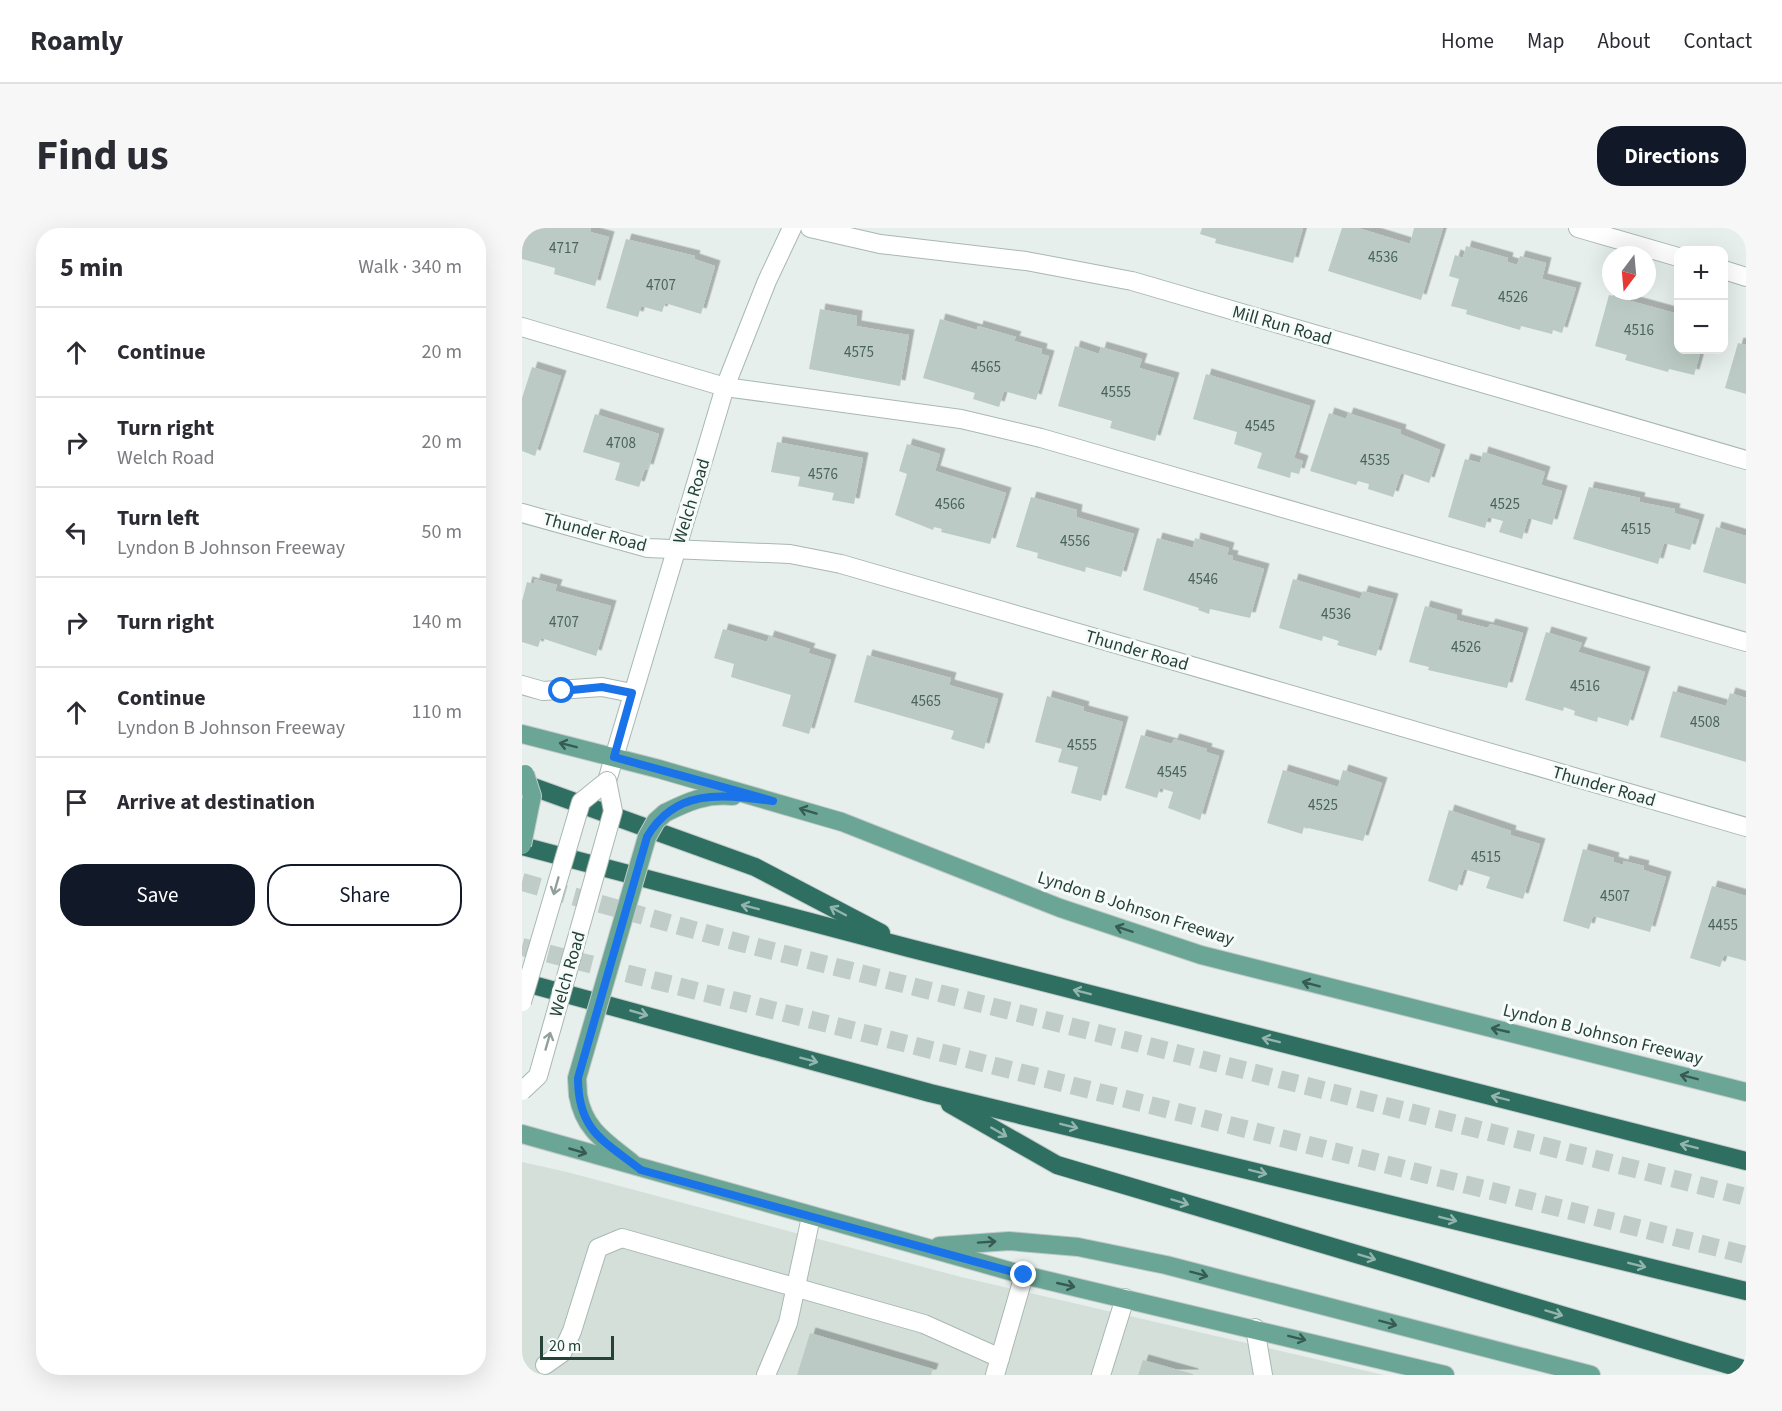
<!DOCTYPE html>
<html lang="en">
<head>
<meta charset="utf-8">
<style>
  :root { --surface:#fff; --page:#f7f7f7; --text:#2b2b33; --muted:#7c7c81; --line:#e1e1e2; --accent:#111827 }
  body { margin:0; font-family:"Source Sans 3",sans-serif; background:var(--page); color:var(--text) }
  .controls { position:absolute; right:18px; top:18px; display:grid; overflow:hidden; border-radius:12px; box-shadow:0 6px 24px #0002 }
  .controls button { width:54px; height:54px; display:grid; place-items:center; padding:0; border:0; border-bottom:2px solid var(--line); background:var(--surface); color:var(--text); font:30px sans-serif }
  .compass { position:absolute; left:1080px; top:18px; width:54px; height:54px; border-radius:50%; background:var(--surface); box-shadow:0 6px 24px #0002; rotate:196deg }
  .scale { position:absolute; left:18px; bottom:15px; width:74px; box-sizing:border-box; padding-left:6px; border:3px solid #24423a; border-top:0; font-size:16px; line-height:21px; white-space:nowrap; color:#24423a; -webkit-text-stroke:4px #f7fbf9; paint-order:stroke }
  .stop { position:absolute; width:18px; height:18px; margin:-14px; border:4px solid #1a73e8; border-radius:50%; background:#fff }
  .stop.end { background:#1a73e8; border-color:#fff; box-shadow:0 2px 6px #0008 }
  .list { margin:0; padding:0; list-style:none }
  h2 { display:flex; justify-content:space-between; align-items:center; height:78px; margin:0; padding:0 24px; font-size:26px }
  h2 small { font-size:20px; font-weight:400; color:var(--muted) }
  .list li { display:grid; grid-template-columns:39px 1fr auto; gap:18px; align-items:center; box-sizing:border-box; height:90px; padding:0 24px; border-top:2px solid var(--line) }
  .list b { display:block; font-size:22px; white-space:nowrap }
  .list p { margin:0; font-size:20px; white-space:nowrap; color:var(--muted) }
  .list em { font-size:20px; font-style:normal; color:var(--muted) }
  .actions { display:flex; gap:12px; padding:18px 24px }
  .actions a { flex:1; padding:14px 0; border:2px solid var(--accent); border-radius:24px; text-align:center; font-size:21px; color:var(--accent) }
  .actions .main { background:var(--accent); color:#fff }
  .icon { flex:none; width:33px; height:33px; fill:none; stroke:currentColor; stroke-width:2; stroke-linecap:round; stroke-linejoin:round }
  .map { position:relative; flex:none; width:1224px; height:1147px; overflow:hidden; border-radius:24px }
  header { display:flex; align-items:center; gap:36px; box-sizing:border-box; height:84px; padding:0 30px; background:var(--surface); border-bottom:2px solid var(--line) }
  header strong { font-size:28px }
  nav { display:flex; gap:33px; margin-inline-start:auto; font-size:21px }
  .intro { display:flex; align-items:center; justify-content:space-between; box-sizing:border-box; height:144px; padding:0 36px }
  h1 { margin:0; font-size:42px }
  .button { padding:15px 27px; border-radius:24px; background:var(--accent); color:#fff; font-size:21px; font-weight:700 }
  main { display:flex; gap:36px; padding:0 36px }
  aside { flex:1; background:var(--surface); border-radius:24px; box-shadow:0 6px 24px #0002 }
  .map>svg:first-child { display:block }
  .built { fill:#d4dfda }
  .building { fill:#bbcac4; filter:url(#shadow) }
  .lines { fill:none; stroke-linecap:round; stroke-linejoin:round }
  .highway-tunnel { stroke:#bfccc8; stroke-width:18; stroke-dasharray:18 9; stroke-linecap:butt }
  .minor-casing { stroke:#a8b8b2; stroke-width:20 }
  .major-casing { stroke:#c2cac8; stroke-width:20 }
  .highway-casing { stroke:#c2cac8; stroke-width:20 }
  .minor { stroke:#fff; stroke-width:18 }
  .major { stroke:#6aa596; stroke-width:18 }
  .highway { stroke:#2f6f62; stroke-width:18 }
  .minor-bridge-casing { stroke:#a8b8b2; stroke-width:20; stroke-linecap:butt }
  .major-bridge-casing { stroke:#c2cac8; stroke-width:20; stroke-linecap:butt }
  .minor-bridge { stroke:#fff; stroke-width:18 }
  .major-bridge { stroke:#6aa596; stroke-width:18 }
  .oneway { stroke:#365b51 }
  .oneway2 { stroke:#92a09c }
  .oneway3 { stroke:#93b5ae }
  .route { stroke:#1a73e8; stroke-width:8 }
  .labels { text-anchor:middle; stroke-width:6; stroke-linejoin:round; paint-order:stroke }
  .number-label { font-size:15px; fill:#4a645c }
  .street-label { font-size:18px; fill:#24423a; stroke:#f7fbf9 }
</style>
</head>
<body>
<header>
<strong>Roamly</strong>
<nav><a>Home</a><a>Map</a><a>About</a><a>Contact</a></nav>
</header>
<div class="intro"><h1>Find us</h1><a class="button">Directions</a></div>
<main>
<aside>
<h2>5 min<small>Walk · 340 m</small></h2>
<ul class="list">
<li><svg class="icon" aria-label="ahead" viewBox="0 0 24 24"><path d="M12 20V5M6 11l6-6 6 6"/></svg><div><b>Continue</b></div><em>20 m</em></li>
<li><svg class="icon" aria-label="right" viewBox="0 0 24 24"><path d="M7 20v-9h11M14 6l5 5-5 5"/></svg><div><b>Turn right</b><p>Welch Road</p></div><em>20 m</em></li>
<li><svg class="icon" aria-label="left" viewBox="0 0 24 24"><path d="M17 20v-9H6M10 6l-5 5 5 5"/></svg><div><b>Turn left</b><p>Lyndon B Johnson Freeway</p></div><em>50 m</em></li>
<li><svg class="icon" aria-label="right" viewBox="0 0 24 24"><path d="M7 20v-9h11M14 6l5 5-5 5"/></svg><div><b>Turn right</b></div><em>140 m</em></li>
<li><svg class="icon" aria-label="ahead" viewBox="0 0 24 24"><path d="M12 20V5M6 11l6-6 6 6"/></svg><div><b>Continue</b><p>Lyndon B Johnson Freeway</p></div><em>110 m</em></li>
<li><svg class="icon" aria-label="arrive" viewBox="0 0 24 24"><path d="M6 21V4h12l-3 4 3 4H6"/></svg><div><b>Arrive at destination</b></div></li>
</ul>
<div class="actions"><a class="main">Save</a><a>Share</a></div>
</aside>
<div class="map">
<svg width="1224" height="1147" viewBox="0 0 1224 1147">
  <defs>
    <filter id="shadow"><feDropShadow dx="5.5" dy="-5.5" stdDeviation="0" flood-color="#0004"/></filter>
  </defs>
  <rect width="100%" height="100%" fill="#e6efeb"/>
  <path class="built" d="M0,934L45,944L439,1049L862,1147H0Z"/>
  <g class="building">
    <path d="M0,0H69L68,4L87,9L73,58L32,46L33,40L0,31Z"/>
    <path d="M680,0H781L771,35L693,15L694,11L678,6Z"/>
    <path d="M820,0H836L888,16L892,0H921L899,72L806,43Z"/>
    <path d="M104,11L173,28L172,31L193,38L179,86L143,75L140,84L119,78L116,89L84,80Z"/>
    <path d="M944,18L986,30L985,34L995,37L998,28L1024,35L1020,51L1054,60L1040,105L1031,102L1030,106L999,98L998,102L944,86L945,82L929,78L937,51L927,48L933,27L941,30Z"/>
    <path d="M1087,67L1156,86V122H1179L1172,147L1147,141L1146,144L1103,132L1105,127L1073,118Z"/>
    <path d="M298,81L335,88L334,98L387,107L378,158L287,141Z"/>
    <path d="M418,91L455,102L456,98L494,109L492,113L520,121L519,126L527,128L514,172L482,163L477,179L451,171L453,165L401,150Z"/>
    <path d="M1216,115L1224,117V166L1203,160Z"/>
    <path d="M553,118L577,126L579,119L620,131L617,140L652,150L633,213L588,200L590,193L536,178Z"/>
    <path d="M10,139L39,148L13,228L0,223V170Z"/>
    <path d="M684,146L788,178L772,230L781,233L777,246L769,244L768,250L735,240L740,225L712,216L715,204L671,191Z"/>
    <path d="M807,185L824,191L826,185L879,202L878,206L918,222L907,255L879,245L871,269L846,261L847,256L836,253L834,257L788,243Z"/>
    <path d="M73,186L137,206L126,242L123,241L117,259L93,252L98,235L61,224Z"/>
    <path d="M255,214L341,230L332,276L310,272L312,265L276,258L278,249L249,244Z"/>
    <path d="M385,216L418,226L413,243L484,265L468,316L419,304L420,301L412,299L411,302L373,287L385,246L377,243Z"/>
    <path d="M961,224L1023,244L1019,257L1040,263L1030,297L1006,290L1000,311L977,304L981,293L966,289L963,300L926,289L943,231L958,235Z"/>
    <path d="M1067,259L1118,270L1117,274L1153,281L1152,285L1177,292L1168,322L1142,315L1136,336L1051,311Z"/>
    <path d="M509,269L555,282L554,289L612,306L599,349L564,339L563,344L515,330L516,325L494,319Z"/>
    <path d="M1194,299L1224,308V356L1181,344Z"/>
    <path d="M635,310L671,320L673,310L707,320L705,327L711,328L710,332L742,341L728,390L688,381L687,386L676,382L677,380L621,362Z"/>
    <path d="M13,351L35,357L33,363L89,378L74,428L19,410L16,419L0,414V373L5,354L12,356Z"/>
    <path d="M771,351L838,371L841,363L871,371L854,428L815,417L817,413L801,408L800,413L757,400Z"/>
    <path d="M903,378L935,387L934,392L966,400L968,396L1001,405L985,460L906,442L907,439L887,434Z"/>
    <path d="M201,401L245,414L247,408L288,421L286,425L309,432L287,506L260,498L269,467L209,449L212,436L192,430Z"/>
    <path d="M1024,404L1060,415L1056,424L1123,444L1106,498L1076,489L1075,494L1052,487L1053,483L1042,479L1041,483L1003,472Z"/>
    <path d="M345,427L429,450L427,457L476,471L462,521L429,511L432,503L332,474Z"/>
    <path d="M1151,463L1204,478L1208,465L1224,470V534L1138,509Z"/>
    <path d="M525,468L562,479L561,483L601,494L579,573L549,565L556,539L536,534L540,521L513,514Z"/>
    <path d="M619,507L650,516L652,511L685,521L684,524L697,528L678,592L646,580L651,564L638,560L635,570L603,560Z"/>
    <path d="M761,542L816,559L821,542L860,555L841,613L782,599L780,606L745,595Z"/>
    <path d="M927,582L989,603L988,607L1018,616L1001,671L964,660L968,649L942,641L935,663L906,653Z"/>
    <path d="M1061,621L1092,630L1091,634L1101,637L1102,633L1122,638L1121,642L1144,649L1128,704L1071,688L1067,701L1041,693Z"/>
    <path d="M1190,658L1224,668V733L1202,727L1198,739L1168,730Z"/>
    <path d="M288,1105L411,1141L409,1147H275Z"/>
    <path d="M621,1132L671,1146V1147H616Z"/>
  </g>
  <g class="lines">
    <g class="highway-tunnel">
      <path d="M0,654L219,715L1224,969"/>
      <path d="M0,719L1224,1027"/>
    </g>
    <defs>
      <g id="minor">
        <path d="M288,0L358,16L504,33L610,53L1224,232"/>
        <path d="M1056,0L1156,29"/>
        <path d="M1202,42L1224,49"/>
        <path d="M0,99L203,159L439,191L519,210L1224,414"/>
        <path d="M0,285L126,320L268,326L319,336L1224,599"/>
        <path d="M0,457L21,463L80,459L110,465"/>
        <path d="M85,553L203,159L245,53L270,0"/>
        <path d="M733,1100L741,1147"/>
        <path d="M23,1137L40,1125L50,1103L76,1020L100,1010L402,1096L478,1130"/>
        <path d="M244,1147L266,1095L289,989"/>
        <path d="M473,1147L502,1047"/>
        <path d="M579,1147L603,1070"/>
      </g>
      <g id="major">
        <path d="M0,506L137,541L320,594L538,680L679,727L1224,864"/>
        <path d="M143,585C165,574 185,565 211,568"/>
        <path d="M56,867C62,902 84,914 110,935"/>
        <path d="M0,906L502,1047L923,1147"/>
        <path d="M417,1018L487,1013L556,1019L644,1037L1069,1147"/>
      </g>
      <g id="highway">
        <path d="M0,555L233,639L359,705"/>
        <path d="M0,618L387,720L1224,933"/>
        <path d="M0,754L408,865L1224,1063"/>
        <path d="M428,876L535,937L1224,1142"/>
      </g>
    </defs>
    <use href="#minor" class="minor-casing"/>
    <use href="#major" class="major-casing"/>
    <use href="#highway" class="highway-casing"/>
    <use href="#minor" class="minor"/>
    <use href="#major" class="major"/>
    <use href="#highway" class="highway"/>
    <defs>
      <path id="minor-bridge" d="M0,774L59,574L85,553L91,583L16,848L0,863"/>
      <g id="major-bridge">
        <path d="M0,617L10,568L3,546"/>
        <path d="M56,867L55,850L125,609L134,593L143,585"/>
      </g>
    </defs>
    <use href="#minor-bridge" class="minor-bridge-casing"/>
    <use href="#major-bridge" class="major-bridge-casing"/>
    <use href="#minor-bridge" class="minor-bridge"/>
    <use href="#major-bridge" class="major-bridge"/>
  </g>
  <defs><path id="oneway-shaft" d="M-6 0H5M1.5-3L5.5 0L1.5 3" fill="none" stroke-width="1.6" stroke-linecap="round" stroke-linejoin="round" transform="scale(1.5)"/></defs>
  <g class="oneway">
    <use href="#oneway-shaft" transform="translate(46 517) rotate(-166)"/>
    <use href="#oneway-shaft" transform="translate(286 583) rotate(-163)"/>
    <use href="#oneway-shaft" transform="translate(602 701) rotate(-162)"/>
    <use href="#oneway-shaft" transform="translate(789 756) rotate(-165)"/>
    <use href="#oneway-shaft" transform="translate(978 802) rotate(-167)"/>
    <use href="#oneway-shaft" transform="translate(1167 849) rotate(-166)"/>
    <use href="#oneway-shaft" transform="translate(56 923) rotate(16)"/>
    <use href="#oneway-shaft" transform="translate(465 1014) rotate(-4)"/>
    <use href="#oneway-shaft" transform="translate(677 1046) rotate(15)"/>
    <use href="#oneway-shaft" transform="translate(544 1057) rotate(13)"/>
    <use href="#oneway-shaft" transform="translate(866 1095) rotate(15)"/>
    <use href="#oneway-shaft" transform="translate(775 1110) rotate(14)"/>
  </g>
  <g class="oneway2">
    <use href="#oneway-shaft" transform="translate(34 658) rotate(106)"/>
    <use href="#oneway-shaft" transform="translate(26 813) rotate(-74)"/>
  </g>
  <g class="oneway3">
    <use href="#oneway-shaft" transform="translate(228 679) rotate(-166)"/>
    <use href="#oneway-shaft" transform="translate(316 683) rotate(-152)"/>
    <use href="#oneway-shaft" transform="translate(560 764) rotate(-166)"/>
    <use href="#oneway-shaft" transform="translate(117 785) rotate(16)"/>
    <use href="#oneway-shaft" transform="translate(749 812) rotate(-166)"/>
    <use href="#oneway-shaft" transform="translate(287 832) rotate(15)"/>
    <use href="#oneway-shaft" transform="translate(978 870) rotate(-166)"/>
    <use href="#oneway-shaft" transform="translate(547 898) rotate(14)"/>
    <use href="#oneway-shaft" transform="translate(477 904) rotate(30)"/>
    <use href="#oneway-shaft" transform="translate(1167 918) rotate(-166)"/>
    <use href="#oneway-shaft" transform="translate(736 944) rotate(14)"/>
    <use href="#oneway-shaft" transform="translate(658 974) rotate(17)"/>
    <use href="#oneway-shaft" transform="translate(926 991) rotate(14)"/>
    <use href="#oneway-shaft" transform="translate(845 1029) rotate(17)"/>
    <use href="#oneway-shaft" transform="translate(1115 1037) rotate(14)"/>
    <use href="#oneway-shaft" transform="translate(1032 1085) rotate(17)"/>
  </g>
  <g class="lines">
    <path class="route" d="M40,463L80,459L110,465L92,529L251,573C202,567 154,559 125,609L56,850C56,903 82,913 119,942L502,1047"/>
  </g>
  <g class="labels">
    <g class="number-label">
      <text x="42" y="25">4717</text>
      <text x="861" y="34">4536</text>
      <text x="139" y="62">4707</text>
      <text x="991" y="74">4526</text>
      <text x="1117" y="107">4516</text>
      <text x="337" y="129">4575</text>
      <text x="464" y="144">4565</text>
      <text x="594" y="169">4555</text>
      <text x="738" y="203">4545</text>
      <text x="99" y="220">4708</text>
      <text x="853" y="237">4535</text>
      <text x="301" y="251">4576</text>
      <text x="428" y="281">4566</text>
      <text x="983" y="281">4525</text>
      <text x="1114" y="306">4515</text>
      <text x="553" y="318">4556</text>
      <text x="681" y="356">4546</text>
      <text x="814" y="391">4536</text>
      <text x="42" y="399">4707</text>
      <text x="944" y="424">4526</text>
      <text x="1063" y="463">4516</text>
      <text x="404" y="478">4565</text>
      <text x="1183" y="499">4508</text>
      <text x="560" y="522">4555</text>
      <text x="650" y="549">4545</text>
      <text x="801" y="582">4525</text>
      <text x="964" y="634">4515</text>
      <text x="1093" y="673">4507</text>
      <text x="1201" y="702">4455</text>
    </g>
    <g class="street-label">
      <text transform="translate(760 97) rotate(16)" y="6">Mill Run Road</text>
      <text transform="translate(169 273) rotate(-73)" y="6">Welch Road</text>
      <text transform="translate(73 304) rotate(15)" y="6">Thunder Road</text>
      <text transform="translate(615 422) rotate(16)" y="6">Thunder Road</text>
      <text transform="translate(1082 558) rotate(16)" y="6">Thunder Road</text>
      <text transform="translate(614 680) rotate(18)" y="6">Lyndon B Johnson Freeway</text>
      <text transform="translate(45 746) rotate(-74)" y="6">Welch Road</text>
      <text transform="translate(1081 806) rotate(14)" y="6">Lyndon B Johnson Freeway</text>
    </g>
  </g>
</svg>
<div class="controls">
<button>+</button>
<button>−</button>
</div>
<svg class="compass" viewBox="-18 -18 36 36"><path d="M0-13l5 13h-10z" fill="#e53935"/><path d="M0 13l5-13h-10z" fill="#7c7c81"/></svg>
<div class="scale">20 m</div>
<div class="stop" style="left:40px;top:463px"></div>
<div class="stop end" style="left:502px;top:1047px"></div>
</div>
</main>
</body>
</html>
